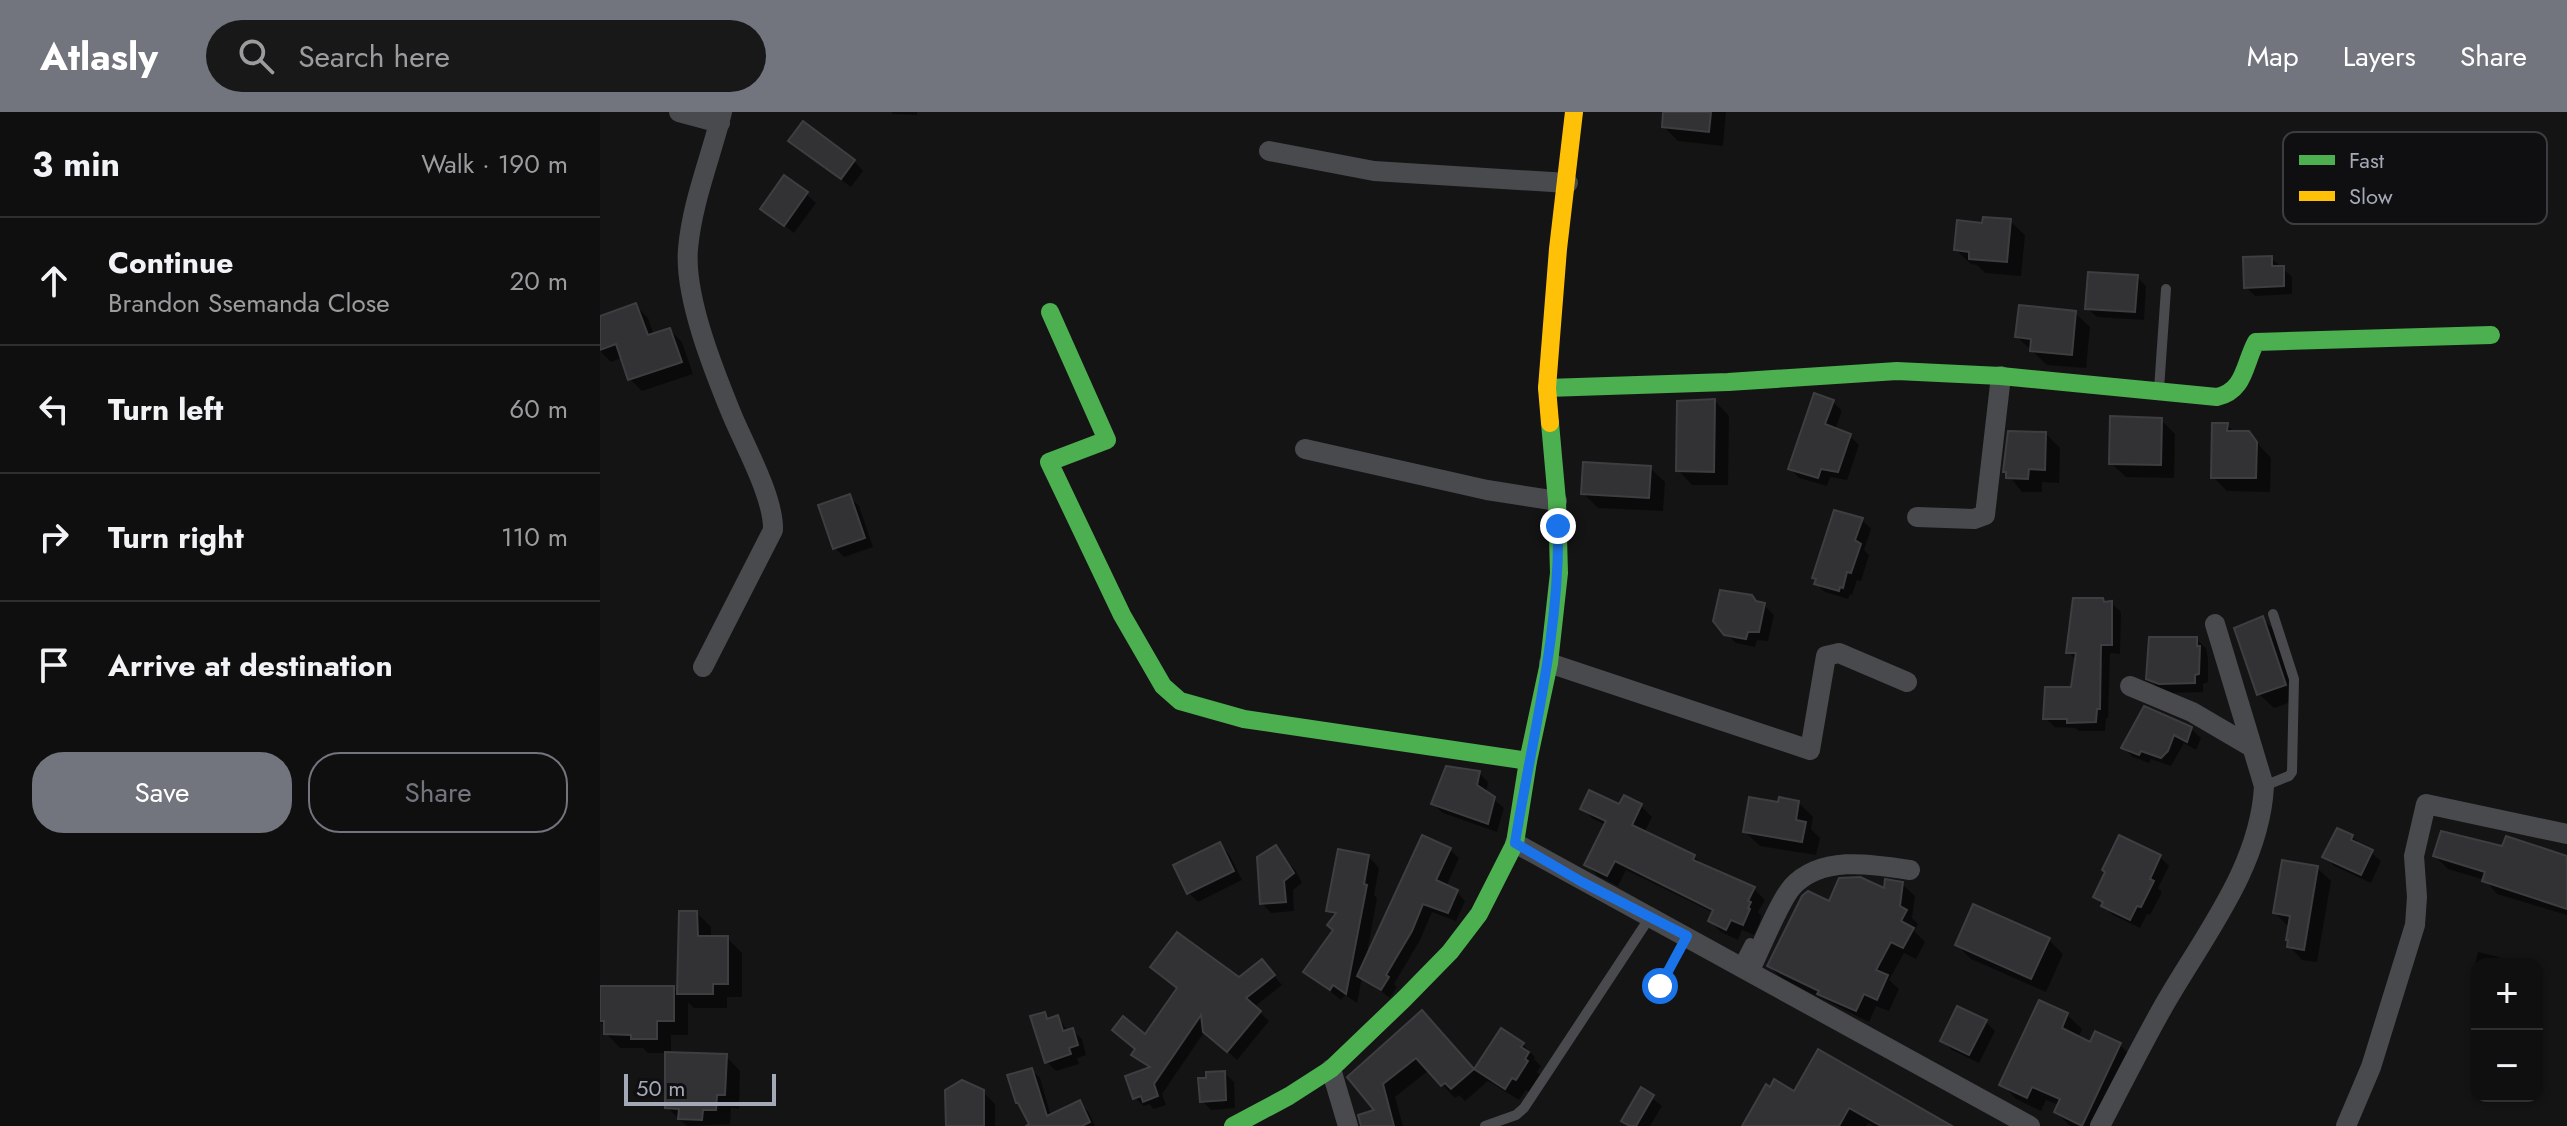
<!DOCTYPE html>
<html lang="en">
<head>
<meta charset="utf-8">
<style>
  :root { --surface:#0f0f0f; --page:#181818; --text:#f1f3f6; --muted:#9b9c9e; --line:#2f2f2f; --accent:#72757e }
  body { margin:0; font-family:Jost,sans-serif; background:var(--page); color:var(--text) }
  .controls { position:absolute; right:24px; bottom:24px; display:grid; overflow:hidden; border-radius:16px; box-shadow:0 2px 6px #0004 }
  .controls button { width:72px; height:72px; display:grid; place-items:center; padding:0; border:0; border-bottom:2px solid var(--line); background:var(--surface); color:var(--text); font:40px sans-serif }
  .scale { position:absolute; left:24px; bottom:20px; width:152px; box-sizing:border-box; padding-left:8px; border:4px solid #a4a9b7; border-top:0; font-size:22px; line-height:28px; white-space:nowrap; color:#a4a9b7; -webkit-text-stroke:6px #0f0e10; paint-order:stroke }
  .stop { position:absolute; width:24px; height:24px; margin:-18px; border:6px solid #1a73e8; border-radius:50%; background:#fff }
  .stop.end { background:#1a73e8; border-color:#fff; box-shadow:0 2px 8px #0008 }
  .list { margin:0; padding:0; list-style:none }
  h2 { display:flex; justify-content:space-between; align-items:center; height:104px; margin:0; padding:0 32px; font-size:34px }
  h2 small { font-size:26px; font-weight:400; color:var(--muted) }
  .list li { display:grid; grid-template-columns:52px 1fr auto; gap:24px; align-items:center; box-sizing:border-box; height:128px; padding:0 32px; border-top:2px solid var(--line) }
  .list b { display:block; font-size:30px; white-space:nowrap }
  .list p { margin:0; font-size:26px; white-space:nowrap; color:var(--muted) }
  .list em { font-size:26px; font-style:normal; color:var(--muted) }
  .actions { display:flex; gap:16px; padding:24px 32px }
  .actions a { flex:1; padding:18px 0; border:2px solid var(--accent); border-radius:32px; text-align:center; font-size:28px; color:var(--accent) }
  .actions .main { background:var(--accent); color:#fff }
  .icon { flex:none; width:44px; height:44px; fill:none; stroke:currentColor; stroke-width:2; stroke-linecap:round; stroke-linejoin:round }
  .map { position:relative; flex:none; width:1967px; height:1014px; overflow:hidden }
  header { display:flex; align-items:center; gap:48px; box-sizing:border-box; height:112px; padding:0 40px; background:var(--accent); color:#fff }
  header strong { font-size:38px }
  nav { display:flex; gap:44px; margin-inline-start:auto; font-size:28px }
  .search { width:560px; height:72px; background:var(--page); display:flex; align-items:center; gap:20px; box-sizing:border-box; padding:0 28px; border-radius:44px; color:var(--muted); font-size:30px }
  main { display:flex }
  aside { flex:1; background:var(--surface) }
  .map>svg:first-child { display:block }
  .shadow { fill:#0007 }
  .building { fill:#323234; stroke:#3d3e41; stroke-width:2 }
  .lines { fill:none; stroke-linecap:round; stroke-linejoin:round }
  .path { stroke:#4a4b4f; stroke-width:4; stroke-dasharray:4 6; stroke-linecap:butt }
  .lane { stroke:#484a4d; stroke-width:10 }
  .street { stroke:#484a4d; stroke-width:20 }
  .fast { stroke:#4caf50; stroke-width:18 }
  .slow { stroke:#ffc107; stroke-width:18 }
  .route { stroke:#1a73e8; stroke-width:10 }
  .key { fill:#0f0e10; stroke:#3c3c42; stroke-width:2 }
  .key-label { font-size:22px; fill:#a4a9b7 }
</style>
</head>
<body>
<header>
<strong>Atlasly</strong>
<div class="search"><svg class="icon" aria-label="search" viewBox="0 0 24 24"><circle cx="10" cy="10" r="6"/><path d="M15 15l6 6"/></svg>Search here</div>
<nav><a>Map</a><a>Layers</a><a>Share</a></nav>
</header>
<main>
<aside>
<h2>3 min<small>Walk · 190 m</small></h2>
<ul class="list">
<li><svg class="icon" aria-label="ahead" viewBox="0 0 24 24"><path d="M12 20V5M6 11l6-6 6 6"/></svg><div><b>Continue</b><p>Brandon Ssemanda Close</p></div><em>20 m</em></li>
<li><svg class="icon" aria-label="left" viewBox="0 0 24 24"><path d="M17 20v-9H6M10 6l-5 5 5 5"/></svg><div><b>Turn left</b></div><em>60 m</em></li>
<li><svg class="icon" aria-label="right" viewBox="0 0 24 24"><path d="M7 20v-9h11M14 6l5 5-5 5"/></svg><div><b>Turn right</b></div><em>110 m</em></li>
<li><svg class="icon" aria-label="arrive" viewBox="0 0 24 24"><path d="M6 21V4h12l-3 4 3 4H6"/></svg><div><b>Arrive at destination</b></div></li>
</ul>
<div class="actions"><a class="main">Save</a><a>Share</a></div>
</aside>
<div class="map">
<svg width="1967" height="1014" viewBox="0 0 1967 1014">
  <rect width="100%" height="100%" fill="#141414"/>
  <g class="shadow">
    <path d="M291,0H317V3L293,2Z"/>
    <path d="M1065,0H1126L1123,34L1078,29L1064,15Z"/>
    <path d="M200,38L254,49L263,59L251,75Z"/>
    <path d="M206,82L216,91L194,121L163,97Z"/>
    <path d="M1410,109L1425,123L1421,164L1385,161L1377,153L1371,152L1356,138L1384,113Z"/>
    <path d="M1671,146L1692,165V182L1655,184L1646,175Z"/>
    <path d="M1537,165L1546,174L1544,208L1497,205L1487,196Z"/>
    <path d="M36,194L48,206L54,223L70,218L82,230L93,262L42,279L30,267L21,246L11,250L0,239V206Z"/>
    <path d="M1475,201L1490,215L1486,256L1447,253L1417,225Z"/>
    <path d="M1115,289L1129,304L1128,373H1092L1078,358Z"/>
    <path d="M1233,290L1242,299L1235,318L1249,323L1259,333L1247,368L1230,365L1227,374L1199,366L1190,356Z"/>
    <path d="M1561,308L1575,322L1574,366L1526,365L1511,351Z"/>
    <path d="M1627,313L1635,321H1648L1671,346L1670,380L1627,379L1613,365Z"/>
    <path d="M1446,322L1460,336L1459,371L1442,370V380H1422L1405,359Z"/>
    <path d="M1050,356L1065,370L1063,399L998,396L983,381Z"/>
    <path d="M249,384L259,394L273,435L244,445L235,436Z"/>
    <path d="M1262,408L1271,417L1264,438L1269,443L1261,469L1257,468L1252,483L1250,482L1248,487L1225,480L1216,471Z"/>
    <path d="M1503,488L1506,492L1511,491L1521,500L1520,542L1510,541L1508,606H1506L1505,619H1479L1475,616L1455,615L1445,606L1473,577L1477,549L1468,540Z"/>
    <path d="M1159,492L1164,493L1174,503L1168,529L1157,528L1155,535L1136,531L1126,521Z"/>
    <path d="M1662,506L1677,521L1699,587L1674,596L1659,582Z"/>
    <path d="M1596,527L1606,536L1608,546V570L1603,572V580L1570,581L1558,576L1549,566Z"/>
    <path d="M1544,596L1591,617L1601,626L1596,638L1584,631L1571,654L1551,647L1549,651L1533,645L1523,636Z"/>
    <path d="M879,661L888,670L886,681L904,696L897,720L843,701L833,692Z"/>
    <path d="M1024,686L1041,694L1052,705L1044,721L1094,745L1105,755L1154,777L1165,788L1158,800L1161,803L1160,810L1154,823L1142,818L1138,828L1121,820L1110,809L1114,801L1026,758L1018,774L998,764L987,753L1006,713L993,707L982,696L1020,695Z"/>
    <path d="M1198,690L1213,705L1211,717L1220,726L1216,743L1160,734L1145,720L1180,692Z"/>
    <path d="M1752,725L1781,749L1771,771L1734,754L1725,745Z"/>
    <path d="M823,726L850,738L859,746L846,775L857,780L865,789L856,809L832,800L820,828L794,872L797,875L790,886L762,865L757,891L745,883L741,888L706,860L735,818V805L728,798L768,744L779,756L774,783L777,786L766,847Z"/>
    <path d="M620,733L629,742L642,768L598,790L588,780Z"/>
    <path d="M675,736L696,759L702,771L693,778L694,799L671,801L662,791Z"/>
    <path d="M1835,744L1967,748V803L1897,782L1885,768L1848,757Z"/>
    <path d="M1560,745L1569,754L1558,776L1562,780L1550,803L1547,802L1540,816L1513,803L1495,784Z"/>
    <path d="M1717,756L1731,769L1717,850L1702,848L1689,834L1688,814L1675,801Z"/>
    <path d="M1302,772L1315,784L1312,806L1318,812L1314,819L1325,830L1316,847L1304,841L1289,868L1299,877L1289,899L1276,894L1269,910L1181,866L1169,854L1194,799L1208,781L1230,791L1285,779Z"/>
    <path d="M81,801H97L111,815V826H127L142,841V885H127V896H94L88,890V923H71V942L126,944L140,959L139,997L131,996L130,1012L88,1014L82,1010L67,995V941H48L43,936H20L6,921V916L0,910V876H73L79,882Z"/>
    <path d="M1449,828L1463,842L1446,880L1371,847L1357,833Z"/>
    <path d="M1878,840L1899,845L1907,852H1877V877L1871,871Z"/>
    <path d="M670,859L682,873L654,895L669,909L637,948L605,919L562,982L566,993L554,997L549,992L544,994L535,986L551,957L533,943L545,925L640,868Z"/>
    <path d="M1440,890L1467,903L1482,917L1478,926L1491,933H1520L1534,947L1503,1014H1470L1456,1000L1459,993L1446,988L1441,999L1416,987L1402,972Z"/>
    <path d="M444,902L450,908L457,905L468,919L472,918L482,927L486,943L477,946L479,952L456,959L447,950Z"/>
    <path d="M1386,910L1395,919L1379,951L1352,938L1342,928Z"/>
    <path d="M835,914L875,959L902,919L922,932L935,945L934,947L941,954L937,960L940,963L929,980L926,978L919,988L888,969L865,989L859,983L855,986L829,958L795,985L803,1014H767L777,999L750,965Z"/>
    <path d="M432,958L440,966L451,1004L479,991L488,999L495,1014H443Z"/>
    <path d="M625,961L634,970L635,996L611,998L602,989Z"/>
    <path d="M1042,978L1062,994L1050,1014H1029L1024,1008Z"/>
    <path d="M383,980L395,992V1014H348Z"/>
    <path d="M1195,981L1348,1014H1274L1268,1011L1266,1014H1145Z"/>
  </g>
  <g class="building">
    <path d="M1063,0H1111L1109,20L1062,15Z"/>
    <path d="M203,9L255,48L241,67L188,29Z"/>
    <path d="M184,63L208,80L184,114L160,97Z"/>
    <path d="M1383,105L1411,107L1407,150L1369,147V140L1354,138L1357,108L1382,111Z"/>
    <path d="M1672,144V154H1684V174L1644,176L1643,145Z"/>
    <path d="M1488,160L1538,163L1535,200L1485,197Z"/>
    <path d="M36,191L48,223L70,216L82,250L28,268L16,232L0,238V204Z"/>
    <path d="M1419,193L1476,199L1472,243L1430,239L1431,227L1415,225Z"/>
    <path d="M1214,281L1234,288L1225,312L1251,322L1238,360L1221,357L1218,366L1188,357Z"/>
    <path d="M1115,287L1114,360L1076,359L1077,289Z"/>
    <path d="M1510,304L1562,306L1561,353L1509,352Z"/>
    <path d="M1612,311H1628L1627,319H1649L1657,330L1656,366H1611Z"/>
    <path d="M1408,319L1446,320L1445,358L1429,357L1428,367L1406,366V360H1403Z"/>
    <path d="M983,350L1051,354L1049,386L981,382Z"/>
    <path d="M250,382L265,426L233,437L218,393Z"/>
    <path d="M1234,398L1263,406L1255,428L1261,432L1251,461L1247,460L1243,476L1240,475L1239,479L1214,472L1216,467L1212,466Z"/>
    <path d="M1120,478L1152,483L1156,489L1165,491L1159,520H1148L1146,527L1124,523L1113,509Z"/>
    <path d="M1473,486H1503L1504,490L1512,489V533H1501L1500,597H1497L1496,610L1467,611V607H1443L1445,575H1471L1476,541H1466Z"/>
    <path d="M1663,504L1686,573L1657,583L1634,516Z"/>
    <path d="M1549,525H1597V534H1600L1599,562L1595,563V571L1559,572L1546,567Z"/>
    <path d="M1544,594L1592,615L1587,630L1574,623L1568,639L1561,646L1541,639L1539,643L1521,636Z"/>
    <path d="M846,654L880,659L877,673L895,685L888,712L831,692Z"/>
    <path d="M989,678L1019,692L1024,683L1042,692L1032,713L1095,743L1093,748L1155,775L1148,789L1151,790L1148,796L1150,797L1143,813L1131,808L1126,818L1108,809L1113,798L1015,749L1007,764L984,753L1006,709L980,697Z"/>
    <path d="M1149,685L1178,690L1179,685L1199,689L1196,708L1206,710L1202,730L1143,720Z"/>
    <path d="M1737,716L1753,723L1751,728L1773,738L1761,763L1722,745Z"/>
    <path d="M1841,719L1902,734L1906,724L1967,744V797L1882,769L1885,760L1833,744Z"/>
    <path d="M822,723L851,736L836,768L858,778L848,801L823,792L812,819L786,863L789,865L781,878L757,864Z"/>
    <path d="M1519,723L1561,743L1550,767L1554,769L1541,795L1537,794L1530,808L1501,794L1503,790L1493,785L1505,760L1502,758Z"/>
    <path d="M620,730L634,759L587,782L573,753Z"/>
    <path d="M676,733L694,761L684,769L686,790L660,792L657,745Z"/>
    <path d="M738,737L769,743L764,772L767,773L746,882L733,873L730,878L703,860L733,818L727,813L736,801L726,799Z"/>
    <path d="M1682,748L1718,754L1704,838L1687,835L1688,828H1686L1690,804L1673,801Z"/>
    <path d="M1260,765L1284,776L1285,767L1303,770L1300,794L1307,798L1301,809L1314,816L1303,836L1291,830L1276,858L1288,863L1277,888L1264,882L1256,899L1217,882L1219,879L1167,854L1202,784L1208,779L1229,789L1239,766Z"/>
    <path d="M1373,792L1450,826L1431,867L1355,833Z"/>
    <path d="M79,799H97L98,824H128V872H113V882H77Z"/>
    <path d="M577,820L639,865L662,847L675,863L646,886L661,899L627,940L603,920L601,903L554,972L558,984L543,990L541,984L533,987L525,964L550,955L531,943L535,937L512,918L523,904L545,922L577,876L550,855Z"/>
    <path d="M0,874H74V909H57V927H31V923L4,922V909H0Z"/>
    <path d="M1439,888L1468,901L1462,916L1490,930L1495,919L1521,931L1482,1014L1454,1000L1460,987L1432,975L1427,986L1399,973Z"/>
    <path d="M1357,894L1387,908L1369,943L1340,929Z"/>
    <path d="M822,898L874,957L901,916L924,931L921,935L929,940L925,947L928,949L916,968L912,966L905,977L874,957L851,977L845,971L841,974L816,946L783,972L794,1014H761L758,1003L774,998L747,965Z"/>
    <path d="M445,900L447,907L458,903L463,919L473,916L478,933L469,936L471,942L445,951L430,904Z"/>
    <path d="M1218,937L1352,1014H1281L1249,996L1239,1014H1142L1166,972L1170,975L1174,967L1194,979Z"/>
    <path d="M65,940L127,942L125,983H117L116,998H103L102,1008L78,1007L79,997L65,996Z"/>
    <path d="M432,956L447,1004L480,988L490,1010L482,1014H426L429,1012L418,991H416L407,963Z"/>
    <path d="M625,959L626,988L600,990L598,966H606V960Z"/>
    <path d="M362,968L384,978V1014H346L345,978Z"/>
    <path d="M1041,975L1054,983L1036,1014H1030L1021,1009Z"/>
  </g>
  <g class="lines">
    <path class="path" d="M1060,874L1078,840"/>
    <g class="lane">
      <path d="M1559,277L1566,177"/>
      <path d="M1664,674L1689,664L1692,660L1694,567L1673,502"/>
      <path d="M1139,852L1150,831"/>
      <path d="M885,1014L916,1003L924,996L1050,805"/>
    </g>
    <g class="street">
      <path d="M79,0L120,11"/>
      <path d="M669,39L774,59L968,71"/>
      <path d="M705,337L887,378L957,389"/>
      <path d="M1317,405L1374,407L1385,403L1401,264"/>
      <path d="M949,551L1210,638L1226,544L1239,541L1307,570"/>
      <path d="M103,555L173,418C174,386 145,334 132,303C114,259 84,185 88,137C92,90 111,45 122,0"/>
      <path d="M1530,574L1592,600L1650,634"/>
      <path d="M915,731L1430,1014"/>
      <path d="M1150,858C1160,838 1179,790 1192,775C1221,743 1272,752 1310,758"/>
      <path d="M731,957L748,1014"/>
      <path d="M1500,1014C1521,974 1541,934 1563,895C1602,826 1660,756 1664,674L1615,512"/>
      <path d="M1746,1014L1771,955L1815,813L1817,785L1814,744L1826,692L1967,722"/>
    </g>
    <g class="fast">
      <path d="M450,200L507,328L449,350L522,503L563,574L580,589L644,607L928,649"/>
      <path d="M947,276L1128,270L1297,259L1401,264L1617,285C1645,279 1644,252 1656,230L1891,223"/>
      <path d="M633,1014L689,984L731,957L804,887L850,840L879,802L915,731L928,649L949,551L959,461L957,389L950,311"/>
    </g>
    <path class="slow" d="M950,311L947,276L958,137L974,0"/>
  </g>
  <g class="lines">
    <path class="route" d="M958,414C960,522 932,625 915,731L982,770L1087,824L1060,874"/>
  </g>
  <rect x="1683" y="20" width="264" height="92" rx="12" class="key"/>
  <rect x="1699" y="43" width="36" height="10" fill="#4caf50"/>
  <rect x="1699" y="79" width="36" height="10" fill="#ffc107"/>
  <g class="key-label">
    <text x="1749" y="56">Fast</text>
    <text x="1749" y="92">Slow</text>
  </g>
</svg>
<div class="controls">
<button>+</button>
<button>−</button>
</div>
<div class="scale">50 m</div>
<div class="stop" style="left:1060px;top:874px"></div>
<div class="stop end" style="left:958px;top:414px"></div>
</div>
</main>
</body>
</html>
